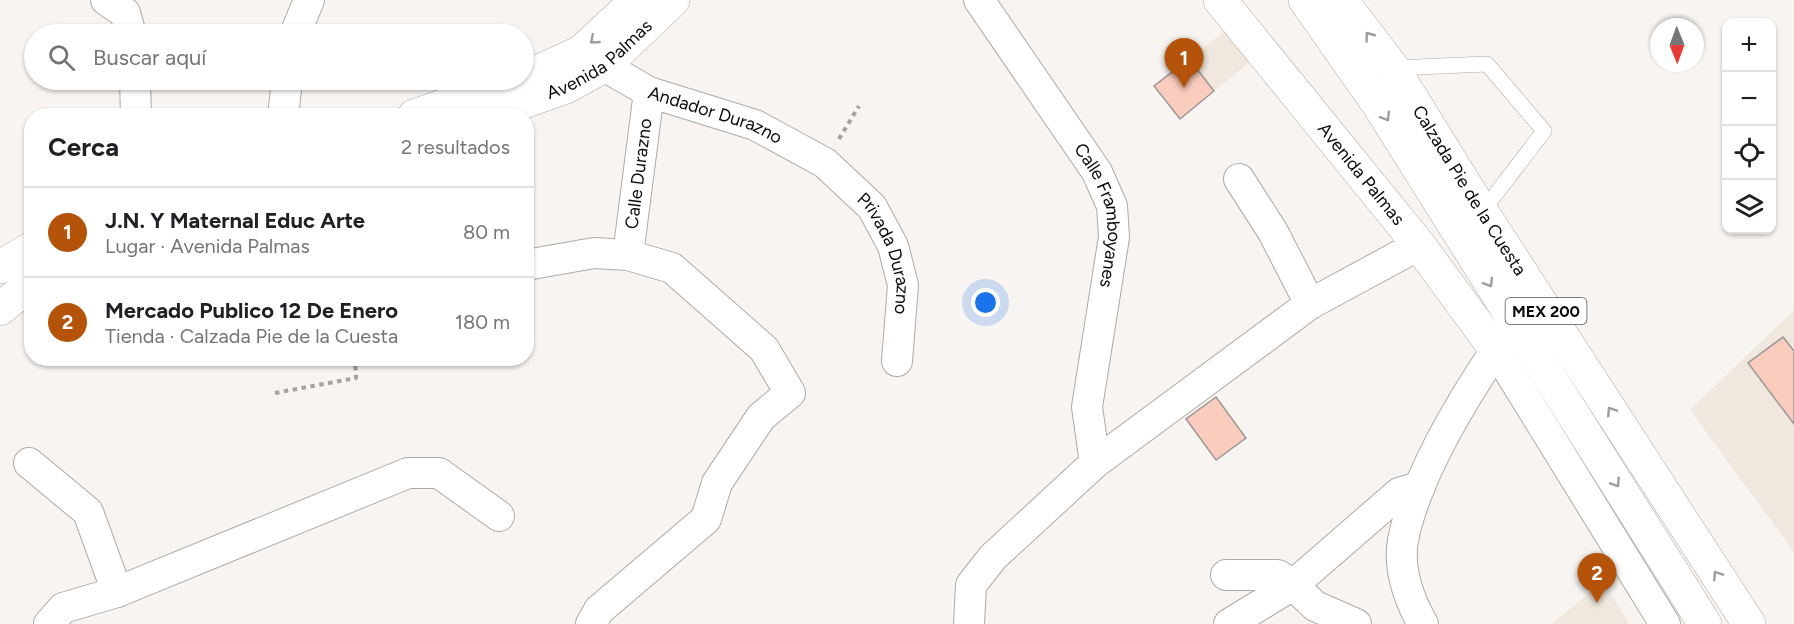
<!DOCTYPE html>
<html lang="es">
<head>
<meta charset="utf-8">
<style>
  :root { --surface:#fff; --page:#f2f2f2; --text:#202124; --muted:#757577; --line:#e0e0e0; --accent:#b45309 }
  body { margin:0; font-family:Figtree,sans-serif; background:var(--page); color:var(--text) }
  .controls { position:absolute; right:18px; top:18px; display:grid; overflow:hidden; border-radius:12px; box-shadow:0 2px 4px #0004 }
  .controls button { width:54px; height:54px; display:grid; place-items:center; padding:0; border:0; border-bottom:2px solid var(--line); background:var(--surface); color:var(--text); font:30px sans-serif }
  .compass { position:absolute; left:1650px; top:18px; width:54px; height:54px; border-radius:50%; background:var(--surface); box-shadow:0 2px 4px #0004; rotate:179deg }
  .you { position:absolute; left:986px; top:303px; width:21px; height:21px; margin:-15px; border:4px solid #fff; border-radius:50%; background:#1a73e8; box-shadow:0 0 0 9px #1a73e833 }
  .badge { display:grid; place-items:center; width:39px; height:39px; border-radius:50%; background:var(--accent); color:#fff; font-size:20px; font-weight:700 }
  .pin { position:absolute; translate:-50% -50px; filter:drop-shadow(0 2px 3px #0008) }
  .pin::after { content:''; position:absolute; top:32px; width:21px; height:18px; background:inherit; clip-path:polygon(0 0,100% 0,50% 100%) }
  .list { margin:0; padding:0; list-style:none }
  h2 { display:flex; justify-content:space-between; align-items:center; height:78px; margin:0; padding:0 24px; font-size:26px }
  h2 small { font-size:20px; font-weight:400; color:var(--muted) }
  .list li { display:grid; grid-template-columns:39px 1fr auto; gap:18px; align-items:center; box-sizing:border-box; height:90px; padding:0 24px; border-top:2px solid var(--line) }
  .list b { display:block; font-size:22px; white-space:nowrap }
  .list p { margin:0; font-size:20px; white-space:nowrap; color:var(--muted) }
  .list em { font-size:20px; font-style:normal; color:var(--muted) }
  .icon { flex:none; width:33px; height:33px; fill:none; stroke:currentColor; stroke-width:2; stroke-linecap:round; stroke-linejoin:round }
  .map { position:relative; flex:none; width:1794px; height:624px; overflow:hidden }
  .search { position:absolute; background:var(--surface); box-shadow:0 2px 4px #0004; left:24px; top:24px; width:510px; height:66px; display:flex; align-items:center; gap:15px; box-sizing:border-box; padding:0 21px; border-radius:33px; color:var(--muted); font-size:22px }
  .panel { position:absolute; background:var(--surface); box-shadow:0 2px 4px #0004; left:24px; top:108px; width:510px; height:258px; border-radius:24px }
  .map>svg:first-child { display:block }
  .built { fill:#f0e8df }
  .building { fill:#faccbd; stroke:#9c9796; stroke-width:1.5 }
  .lines { fill:none; stroke-linecap:round; stroke-linejoin:round }
  .lane-casing { stroke:#adaaa7; stroke-width:16 }
  .street-casing { stroke:#adaaa7; stroke-width:32 }
  .secondary-casing { stroke:#adaaa7; stroke-width:34 }
  .primary-casing { stroke:#adaaa7; stroke-width:34 }
  .path { stroke:#a4a19f; stroke-width:4; stroke-dasharray:4.5 4.5; stroke-linecap:butt }
  .lane { stroke:#fff; stroke-width:15 }
  .street { stroke:#fff; stroke-width:30 }
  .secondary { stroke:#fff; stroke-width:33 }
  .primary { stroke:#fff; stroke-width:33 }
  .oneway { stroke:#9e9d9d }
  .labels { text-anchor:middle; stroke-width:5; stroke-linejoin:round; paint-order:stroke }
  .shield { fill:#fff; stroke:#565454; stroke-width:1.5 }
  .shield-label { font-size:16px; font-weight:bold; fill:#0d0b0a }
  .street-label { font-size:18px; fill:#0d0b0a; stroke:#fff }
</style>
</head>
<body>
<div class="map">
<svg width="1794" height="624" viewBox="0 0 1794 624">
  <rect width="100%" height="100%" fill="#f8f4f1"/>
  <g class="built">
    <path d="M1226,30L1251,61L1180,119L1154,86Z"/>
    <path d="M1794,310V552L1690,410Z"/>
    <path d="M1603,581L1629,624H1552Z"/>
  </g>
  <g class="building">
    <path d="M1189,59L1214,91L1180,119L1154,86Z"/>
    <path d="M1783,337L1794,351V424L1748,363Z"/>
    <path d="M1216,397L1246,438L1216,460L1186,419Z"/>
  </g>
  <g class="lines">
    <defs>
      <path id="lane" d="M1393,68L1487,64L1544,131L1482,212"/>
      <g id="street">
        <path d="M106,0L125,13L131,34"/>
        <path id="s1" d="M979,0L1097,172L1112,206L1114,237L1087,407L1095,463"/>
        <path d="M295,34L309,0"/>
        <path id="s2" d="M604,66L649,92L755,125L825,163L872,207L893,246L903,285L897,361"/>
        <path d="M135,80L136,116"/>
        <path d="M283,116L287,80"/>
        <path d="M1239,179L1273,232L1310,304"/>
        <path id="s3" d="M628,255L649,92"/>
        <path d="M526,265L594,253L628,255L672,268L764,349L790,393L761,417L717,483L706,519L599,610L591,624"/>
        <path d="M29,463L88,512L117,592"/>
        <path d="M1226,575H1278L1293,585L1315,606L1356,624"/>
        <path d="M49,624L63,608L117,592L408,473H439L499,516"/>
        <path d="M969,624L971,585L993,557L1095,463L1310,304L1419,245"/>
        <path d="M1229,624L1293,585L1399,493L1420,487"/>
        <path d="M1423,624C1409,600 1398,569 1403,540C1415,479 1461,402 1496,350L1665,624"/>
      </g>
      <g id="secondary">
        <path id="s4" d="M1220,0L1419,245L1496,350L1521,335"/>
        <path d="M524,78L581,52L637,0"/>
        <path d="M414,116L516,80"/>
        <path id="s5" d="M484,116L566,87L604,66L673,0"/>
        <path d="M0,267L32,248"/>
        <path d="M0,309L32,283"/>
      </g>
      <g id="primary">
        <path d="M1305,0L1378,104L1705,624"/>
        <path id="s6" d="M1341,0L1393,68L1482,212L1749,624"/>
      </g>
    </defs>
    <use href="#lane" class="lane-casing"/>
    <use href="#street" class="street-casing"/>
    <use href="#secondary" class="secondary-casing"/>
    <use href="#primary" class="primary-casing"/>
    <g class="path">
      <path d="M839,139L859,106"/>
      <path d="M275,393L356,378L355,358"/>
    </g>
    <use href="#lane" class="lane"/>
    <use href="#street" class="street"/>
    <use href="#secondary" class="secondary"/>
    <use href="#primary" class="primary"/>
  </g>
  <defs><path id="oneway-chevron" d="M-2-3.5L2.5 0L-2 3.5" fill="none" stroke-width="1.6" stroke-linecap="round" stroke-linejoin="round" transform="scale(1.5)"/></defs>
  <g class="oneway">
    <use href="#oneway-chevron" transform="translate(1369 36) rotate(-127)"/>
    <use href="#oneway-chevron" transform="translate(594 40) rotate(139)"/>
    <use href="#oneway-chevron" transform="translate(1386 117) rotate(58)"/>
    <use href="#oneway-chevron" transform="translate(1489 283) rotate(59)"/>
    <use href="#oneway-chevron" transform="translate(1611 411) rotate(-123)"/>
    <use href="#oneway-chevron" transform="translate(1616 483) rotate(57)"/>
    <use href="#oneway-chevron" transform="translate(1717 575) rotate(-123)"/>
  </g>
  <g class="labels">
    <rect class="shield" x="1505.5" y="298" width="81" height="26" rx="4.5"/>
    <g class="shield-label">
      <text x="1546" y="317">MEX 200</text>
    </g>
    <g class="street-label">
      <text dy="6" stroke="none"><textPath href="#s5" startOffset="130">Avenida Palmas</textPath></text>
      <text dy="6" stroke="none"><textPath href="#s2" startOffset="122">Andador Durazno</textPath></text>
      <text dy="6" stroke="none"><textPath href="#s4" startOffset="224">Avenida Palmas</textPath></text>
      <text dy="6" stroke="none"><textPath href="#s3" startOffset="82">Calle Durazno</textPath></text>
      <text dy="6" stroke="none"><textPath href="#s6" startOffset="230">Calzada Pie de la Cuesta</textPath></text>
      <text dy="6" stroke="none"><textPath href="#s1" startOffset="252">Calle Framboyanes</textPath></text>
      <text dy="6" stroke="none"><textPath href="#s2" startOffset="356">Privada Durazno</textPath></text>
    </g>
  </g>
</svg>
<div class="controls">
<button>+</button>
<button>−</button>
<button><svg class="icon" aria-label="locate" viewBox="0 0 24 24"><circle cx="12" cy="12" r="6"/><path d="M12 2v4M12 18v4M2 12h4M18 12h4"/></svg></button>
<button><svg class="icon" aria-label="layers" viewBox="0 0 24 24"><path d="M12 4l9 5-9 5-9-5zM3 14l9 5 9-5"/></svg></button>
</div>
<svg class="compass" viewBox="-18 -18 36 36"><path d="M0-13l5 13h-10z" fill="#e53935"/><path d="M0 13l5-13h-10z" fill="#757577"/></svg>
<div class="you"></div>
<div class="pin badge" style="left:1184px;top:88px">1</div>
<div class="pin badge" style="left:1597px;top:603px">2</div>
<div class="search"><svg class="icon" aria-label="search" viewBox="0 0 24 24"><circle cx="10" cy="10" r="6"/><path d="M15 15l6 6"/></svg>Buscar aquí</div>
<section class="panel">
<h2>Cerca<small>2 resultados</small></h2>
<ul class="list">
<li><span class="badge">1</span><div><b>J.N. Y Maternal Educ Arte</b><p>Lugar · Avenida Palmas</p></div><em>80 m</em></li>
<li><span class="badge">2</span><div><b>Mercado Publico 12 De Enero</b><p>Tienda · Calzada Pie de la Cuesta</p></div><em>180 m</em></li>
</ul>
</section>
</div>
</body>
</html>
